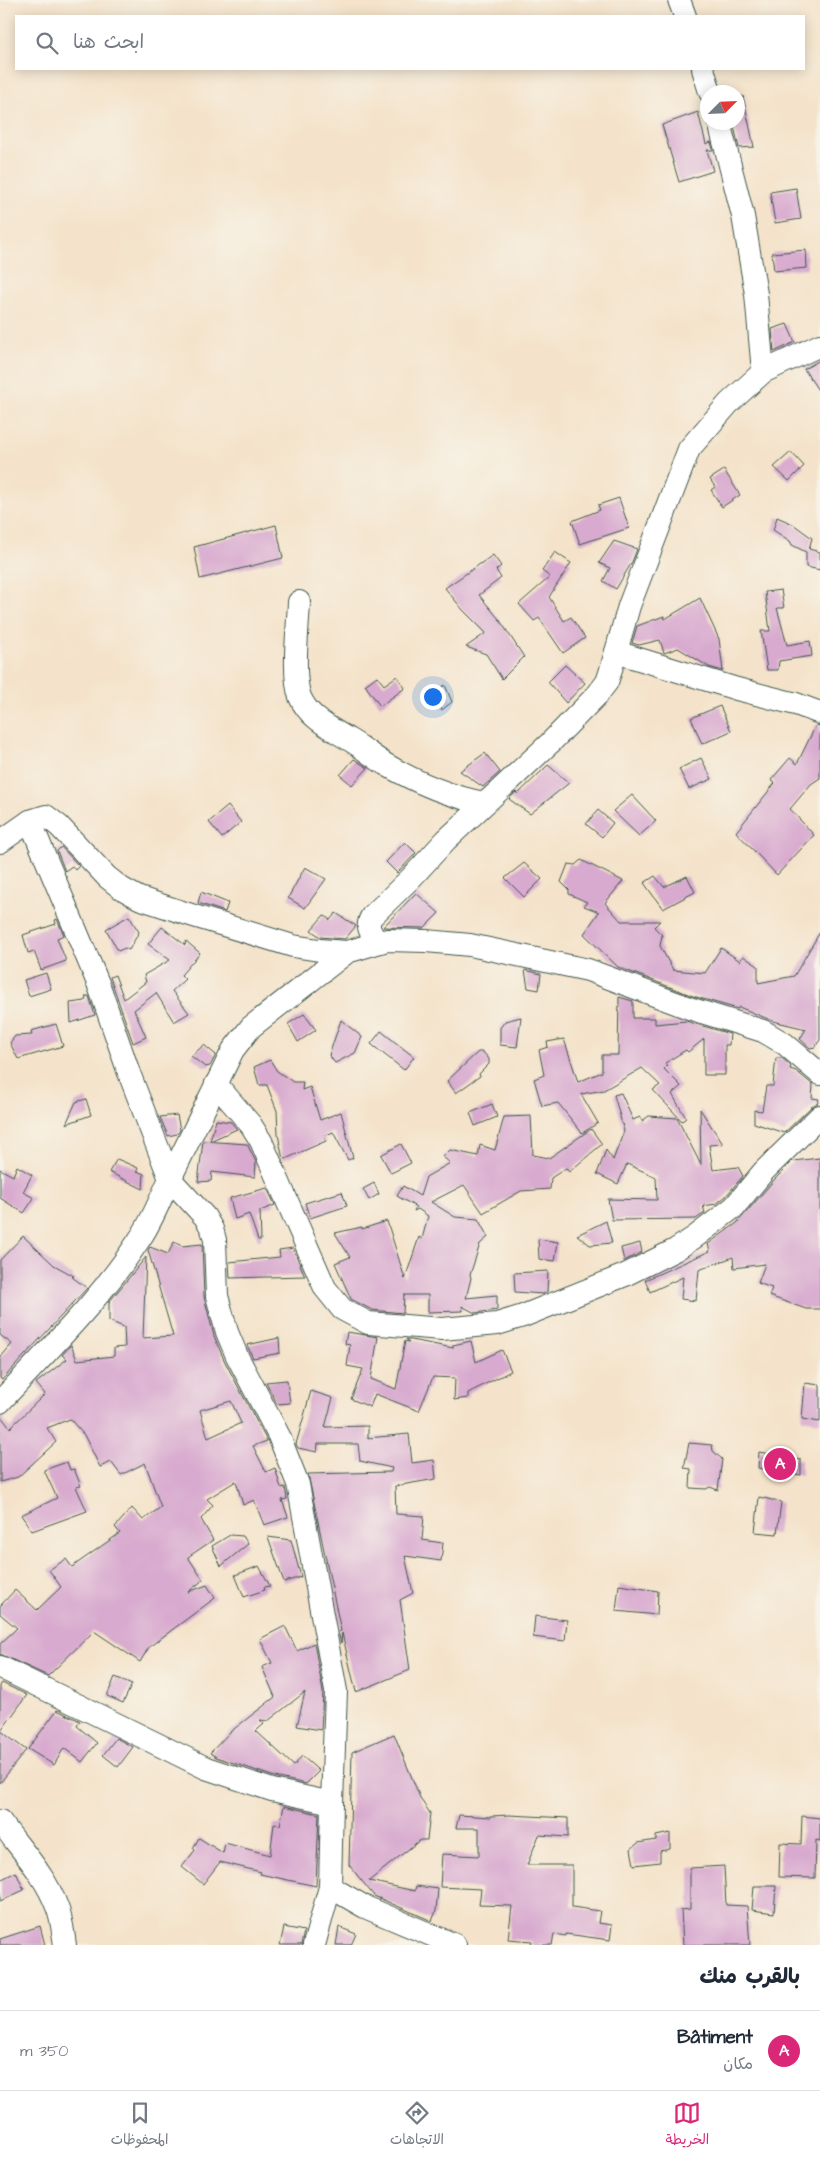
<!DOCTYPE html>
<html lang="ar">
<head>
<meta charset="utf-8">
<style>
  :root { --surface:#fff; --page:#f6f6f7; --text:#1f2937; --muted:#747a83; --line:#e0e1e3; --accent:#db2777 }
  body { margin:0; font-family:"Architects Daughter","Playpen Sans Arabic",sans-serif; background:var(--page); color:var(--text); direction:rtl }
  .compass { position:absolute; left:700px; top:85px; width:45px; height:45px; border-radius:50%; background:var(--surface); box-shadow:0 2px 12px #0003; rotate:66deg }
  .you { position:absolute; left:432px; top:696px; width:18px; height:18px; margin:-12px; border:4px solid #fff; border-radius:50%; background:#1a73e8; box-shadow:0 0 0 8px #1a73e833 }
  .badge { display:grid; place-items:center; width:32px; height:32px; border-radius:50%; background:var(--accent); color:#fff; font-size:16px; font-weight:700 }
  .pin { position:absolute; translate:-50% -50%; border:2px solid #fff; box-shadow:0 1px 5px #0006 }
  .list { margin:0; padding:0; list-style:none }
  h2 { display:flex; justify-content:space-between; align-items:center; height:65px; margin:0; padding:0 20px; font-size:21px }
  h2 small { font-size:16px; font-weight:400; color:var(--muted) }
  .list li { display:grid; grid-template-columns:32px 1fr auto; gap:15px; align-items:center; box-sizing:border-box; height:80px; padding:0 20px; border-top:1px solid var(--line) }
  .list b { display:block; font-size:19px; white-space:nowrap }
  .list p { margin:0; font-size:16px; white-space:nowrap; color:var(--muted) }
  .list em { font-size:16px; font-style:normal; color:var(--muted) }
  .icon { flex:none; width:28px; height:28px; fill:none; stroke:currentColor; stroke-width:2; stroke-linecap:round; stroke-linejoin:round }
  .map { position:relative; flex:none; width:820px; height:1945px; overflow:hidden; direction:ltr }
  .search { position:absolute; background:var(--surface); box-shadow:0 2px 12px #0003; left:15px; right:15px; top:15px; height:55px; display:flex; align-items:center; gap:12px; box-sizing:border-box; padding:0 18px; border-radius:0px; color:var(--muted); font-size:19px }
  .sheet { height:145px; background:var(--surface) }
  nav { display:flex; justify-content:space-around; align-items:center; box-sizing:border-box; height:70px; border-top:1px solid var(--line); background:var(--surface); font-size:14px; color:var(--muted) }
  nav a { display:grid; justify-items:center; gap:2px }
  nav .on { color:var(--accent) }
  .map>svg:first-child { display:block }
  .building { fill:#d8aacf; fill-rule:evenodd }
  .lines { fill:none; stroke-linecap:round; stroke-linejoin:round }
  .minor-casing { stroke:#3f564a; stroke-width:24 }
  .minor { stroke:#fff; stroke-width:22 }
</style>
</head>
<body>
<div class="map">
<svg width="820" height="1945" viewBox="0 0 820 1945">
  <rect width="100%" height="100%" fill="#f7f3e8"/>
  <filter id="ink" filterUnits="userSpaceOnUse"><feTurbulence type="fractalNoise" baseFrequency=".02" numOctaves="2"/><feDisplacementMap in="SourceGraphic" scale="10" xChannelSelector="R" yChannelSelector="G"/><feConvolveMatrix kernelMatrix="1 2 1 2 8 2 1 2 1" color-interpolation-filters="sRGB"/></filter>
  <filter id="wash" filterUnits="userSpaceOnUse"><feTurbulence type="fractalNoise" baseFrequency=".0096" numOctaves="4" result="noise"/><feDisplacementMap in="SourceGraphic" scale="20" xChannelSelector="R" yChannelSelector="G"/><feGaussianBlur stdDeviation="1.12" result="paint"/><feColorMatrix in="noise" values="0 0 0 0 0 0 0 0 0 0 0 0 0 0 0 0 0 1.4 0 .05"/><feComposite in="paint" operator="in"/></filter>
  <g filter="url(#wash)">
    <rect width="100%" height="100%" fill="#f4e3ca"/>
    <g id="blocks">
      <g class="building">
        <path d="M743,96L754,147L739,148L733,122H738V97Z"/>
        <path d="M698,112L706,144L711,142L713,150H707L713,171L679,182L662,125Z"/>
        <path d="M796,188L801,219L775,223L770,192Z"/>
        <path d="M806,250L807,268L774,271L772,253Z"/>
        <path d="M787,324L795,342L774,352L772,329Z"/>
        <path d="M820,360V393L804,369Z"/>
        <path d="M791,452L804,466L789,481L774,467Z"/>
        <path d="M724,470L740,495L722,507L711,490L715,487L710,479Z"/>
        <path d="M619,498L629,528L580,544L572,521L600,510L598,505Z"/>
        <path d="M777,517L793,524L812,538L809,549L820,552V570L806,567V552L792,545L790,541L773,530Z"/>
        <path d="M276,525L283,558L200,579L194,547Z"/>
        <path d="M614,541L637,549L632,562L616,589L603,581L610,568L599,563Z"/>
        <path d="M555,552L571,563L549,597L564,621L571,617L585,638L563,653L539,618L534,621L519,604L550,577L542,571Z"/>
        <path d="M493,555L501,566L496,570L501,578L479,595L499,619L524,657L502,679L486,654L466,647L486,633L463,610L445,588Z"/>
        <path d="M781,590L784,608H777L787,645L810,641L812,656L779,661L778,670H767L761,631H770L765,592Z"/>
        <path d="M700,598L719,639L723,671L709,667L678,648L664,653L660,640L639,645L632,643L637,626L664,616L665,619Z"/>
        <path d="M565,665L585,683L566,703L548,682Z"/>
        <path d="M377,676L384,685L397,676L405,688L380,706L365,685Z"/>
        <path d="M445,685L452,702L442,710L433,694Z"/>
        <path d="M720,706L731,731L702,744L691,718Z"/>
        <path d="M816,725L820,726V778L811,784L790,809L814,835L777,875L736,832L775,783L771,780L790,758L797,764Z"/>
        <path d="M485,753L500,772L483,787L460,771Z"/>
        <path d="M701,758L712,779L689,789L679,769Z"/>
        <path d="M354,759L368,768L352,785L340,775Z"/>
        <path d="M548,765L569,783L530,814L509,799L516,792L518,794Z"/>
        <path d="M632,795L656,821L639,836L613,811Z"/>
        <path d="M228,806L241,822L222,838L209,822Z"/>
        <path d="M598,810L613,823L602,837L586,824Z"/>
        <path d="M405,842L416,853L397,873L386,862Z"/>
        <path d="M61,847L79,866L75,870L72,866L65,871L57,851Z"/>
        <path d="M581,860L623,881L605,903L621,921H660L654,927L662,935L660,946L673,970L705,973L721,948L740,961L743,956L758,966V983L794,976L820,932V1040L815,1047L810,1048L800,1039L806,1029L773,1021L739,1007L738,1009L693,996L618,967L584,934L599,912L584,906L587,902L569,894V890L561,882L568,864L575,865Z"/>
        <path d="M524,863L542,879L524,897L505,878Z"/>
        <path d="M305,867L326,879L305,908L288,898Z"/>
        <path d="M655,876L664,887L687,876L695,892L663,909L644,883Z"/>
        <path d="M201,892L228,903L225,912L198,903Z"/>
        <path d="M416,893L439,913L424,928L383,927Z"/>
        <path d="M336,913L356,926L345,939L320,937L311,930L324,915L330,920Z"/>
        <path d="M129,916L139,932L129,950L125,948L118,951L106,929Z"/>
        <path d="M57,919L64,935L57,938L66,961L41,970L34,951L28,953L23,935L56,924L55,920Z"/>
        <path d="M162,927L185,945L186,941L200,953L181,975L185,979L172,991L189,1013L174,1022L156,993L134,1010L146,1037L133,1043L110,977L115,975L124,999L146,982L144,975L170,960L148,944Z"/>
        <path d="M525,970L541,974L539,990L528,988Z"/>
        <path d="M46,973L51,989L29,996L24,980Z"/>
        <path d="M86,996H89L95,1015L71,1023L70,1003L85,1001Z"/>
        <path d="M619,997L633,1001V1018H655V1024L686,1021L730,1034L729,1045H725V1075H704V1039L688,1052L686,1050L665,1063L667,1066L664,1069L681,1086L672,1094L686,1118L682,1121L653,1090L660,1085L642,1068L604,1090L581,1094L598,1123L582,1133L558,1103L542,1106L534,1079L544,1075L539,1050L548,1047L547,1042L564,1039L578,1082L602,1072V1055H618Z"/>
        <path d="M304,1014L316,1030L298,1042L288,1024Z"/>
        <path d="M521,1017L517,1047L500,1045V1028L505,1021Z"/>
        <path d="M341,1020L362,1037L355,1053L335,1063L329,1055Z"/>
        <path d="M56,1024L63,1046L18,1059L10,1043L15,1036L32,1035L31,1031Z"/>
        <path d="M381,1031L414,1057L404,1070L371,1044Z"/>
        <path d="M204,1045L216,1055L210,1066L205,1067L191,1056Z"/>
        <path d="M478,1052H483L489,1059V1064L479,1074L480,1076L456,1093L447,1081Z"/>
        <path d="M776,1058H782L791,1066L790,1069L796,1071L813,1085L812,1098L819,1099L818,1103L811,1107L784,1133L754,1123V1110L762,1111L766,1086H773Z"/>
        <path d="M270,1060L277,1071L293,1082H303L302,1090L310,1087L320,1120L341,1112L353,1158L348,1160L333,1132L324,1136L326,1141L283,1160L278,1134L277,1111L267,1085H259L254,1067Z"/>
        <path d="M621,1093L633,1120L640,1117L642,1121L649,1116L677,1118L701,1165L700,1109L723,1144L709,1145L713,1170L738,1167L743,1176L725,1197L716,1204L703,1206L705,1213L696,1219L612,1220L608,1199L657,1200L656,1177L627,1164L618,1184L597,1174L606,1150L613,1160L624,1131L614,1095Z"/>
        <path d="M86,1099L91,1115L66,1124L76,1102Z"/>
        <path d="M492,1104L497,1117L475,1126L470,1113Z"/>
        <path d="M177,1115L180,1130L177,1134L168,1136L160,1117Z"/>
        <path d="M531,1116L533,1155L549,1158L591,1129L602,1144L569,1172L566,1168L551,1178L550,1189L521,1191L483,1213L464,1185L431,1202L455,1217L478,1219L488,1237L480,1244L470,1275L471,1278L466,1298L497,1295V1310L475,1313L462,1306L463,1311L428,1312V1295H404L403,1313L372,1310L351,1299L335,1263L350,1257L335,1233L362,1227V1229L387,1221L405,1279L419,1237L422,1239L428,1216L418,1209L414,1211L416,1207L397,1196L403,1186L420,1196L426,1177L450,1163L443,1157L450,1150L478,1156L480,1145L495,1150L504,1117Z"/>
        <path d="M216,1120L231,1122L237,1129L210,1141Z"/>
        <path d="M203,1141L247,1144L256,1162L255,1177L212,1172L211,1181L198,1182Z"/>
        <path d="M401,1144L411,1163L391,1173L381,1155Z"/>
        <path d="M820,1158V1309H806L769,1296L772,1288L758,1283L765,1264L734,1268L733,1257L699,1270L696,1301L681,1299L683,1277L650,1292L645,1280L710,1251L708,1244L737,1223L774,1180L793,1161Z"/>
        <path d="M117,1159L138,1168L137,1171L144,1174L143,1189L109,1172Z"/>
        <path d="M17,1166L32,1175L23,1192L34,1198L24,1213L0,1198V1169L13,1176Z"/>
        <path d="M374,1183L379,1194L369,1200L363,1189Z"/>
        <path d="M267,1188L275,1205L260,1211L261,1240H258L249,1214L235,1219L230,1198Z"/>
        <path d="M342,1192L347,1206L310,1218L305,1203Z"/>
        <path d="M606,1221L612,1243L590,1245L577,1235Z"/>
        <path d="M23,1236L54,1265L74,1276L72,1277L87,1288L2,1380L0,1378V1358L12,1344L0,1335V1260Z"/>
        <path d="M538,1239L558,1242L555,1261L539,1259Z"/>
        <path d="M174,1242L182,1246L202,1244L204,1297L214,1336L225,1362L267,1441L253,1446L266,1472L275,1468L281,1488L285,1487L287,1499L282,1500L288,1517L264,1525L254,1500L243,1505L236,1481L207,1499L213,1505L201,1519L213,1540L188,1557L203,1580L188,1592L207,1585L215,1598L149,1647L140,1662L94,1631L48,1676L0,1654V1644L17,1628L0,1614V1606L15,1590L37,1610L61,1587L49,1570L66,1559L72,1567L120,1533L115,1527L132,1508L143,1520L161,1507L145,1463L121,1475L111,1462L100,1467L84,1435L70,1419L47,1428L56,1442L18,1477L0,1482V1415L10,1428L45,1394L36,1383L67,1359L62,1355L71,1345L77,1360L114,1356V1348L125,1347L124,1327L109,1321V1302L146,1257L143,1338L173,1336L148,1250L150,1247L168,1254ZM231,1401L241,1423L208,1438L200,1410Z"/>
        <path d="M640,1243L642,1252L624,1261L621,1248Z"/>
        <path d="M293,1248L305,1276L230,1278L229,1262L280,1257L279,1250Z"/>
        <path d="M548,1271L547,1292L543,1294L515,1292L514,1273Z"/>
        <path d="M347,1332L378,1337L371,1379L396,1389L405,1341L409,1342L406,1339L453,1348V1345L471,1341L476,1362L502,1350L511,1371L468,1393V1398L454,1400L455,1378L433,1377L419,1411L375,1394L370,1407L351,1399L363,1369L347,1366L350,1345L345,1344Z"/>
        <path d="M279,1338L280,1353L253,1358L247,1345Z"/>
        <path d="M287,1380L290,1403L277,1404L266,1382Z"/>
        <path d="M805,1383L820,1385V1422L802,1419Z"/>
        <path d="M311,1391L333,1398L325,1427L368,1426V1438L409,1434L412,1463L434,1460L436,1479L395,1486L396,1514L424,1516L422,1540L443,1543L441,1561L405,1556L413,1593L400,1600L410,1670L356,1692L342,1633L341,1643L338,1632L341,1631L308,1474L391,1472L392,1468L360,1461L358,1444H318L317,1452L298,1448L296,1444Z"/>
        <path d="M689,1443L712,1445L713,1451L722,1459L718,1490L710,1487L706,1489L690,1488L691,1469L684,1468Z"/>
        <path d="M759,1452L801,1460V1475L758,1468Z"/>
        <path d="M67,1462L70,1470L74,1469L81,1486L76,1487L87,1511L32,1531L21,1515L57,1498L44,1470Z"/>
        <path d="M759,1497L781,1502L777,1534L755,1532Z"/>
        <path d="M230,1535L243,1536L248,1544L221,1566L212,1546Z"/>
        <path d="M268,1537L291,1540L301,1577L284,1582Z"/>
        <path d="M259,1566L270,1586L264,1587L265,1590L244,1597L235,1575Z"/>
        <path d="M619,1585L658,1591L657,1615L616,1611Z"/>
        <path d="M535,1616L567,1620L565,1641L533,1637Z"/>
        <path d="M285,1626L297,1651L314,1643L323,1692L321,1730L297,1726L305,1692L268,1721L260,1720L264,1724L256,1731L294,1766L302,1756L319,1771L306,1784L275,1777L216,1757L210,1753L230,1732L275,1697L262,1667L272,1663L260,1639Z"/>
        <path d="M115,1677L132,1684L123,1703L107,1696Z"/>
        <path d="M2,1683L27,1695L1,1731L26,1750L0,1783V1686Z"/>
        <path d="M57,1710L80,1721L77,1726L97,1743L82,1762L64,1748L54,1765L28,1749Z"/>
        <path d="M394,1734L421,1800L430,1813L427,1840H420L369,1881L415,1891L416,1886L438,1889L436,1911L432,1921L374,1896L349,1865L352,1752Z"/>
        <path d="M116,1738L133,1747L118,1767L103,1755Z"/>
        <path d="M284,1806L319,1814L316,1886L260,1874L261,1872L220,1862L203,1884L182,1867L195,1850L193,1848L199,1838L223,1853L225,1843L270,1855L274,1824L280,1825Z"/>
        <path d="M459,1815L491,1817V1816L509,1815L568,1818V1837L539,1835L527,1865H572V1907L600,1911L598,1923L612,1925L610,1940L566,1934V1936L554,1934L552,1945H531L532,1941L508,1939L512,1906L479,1905L481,1889L440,1887L442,1854L479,1856V1828H456Z"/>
        <path d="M802,1816L820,1818V1841L816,1840L815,1878L779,1877L780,1843L801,1844Z"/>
        <path d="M670,1833V1849L660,1851V1862L634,1865L631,1849L638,1843L656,1840V1836Z"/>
        <path d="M724,1866L726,1905L747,1906L750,1945H683L681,1910L690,1909V1868Z"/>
        <path d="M16,1872L24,1890L0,1901V1880Z"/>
        <path d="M754,1886H776L774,1913L752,1910Z"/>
        <path d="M40,1926L45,1945H0V1939Z"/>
        <path d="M284,1927L304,1931L301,1945H280Z"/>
        <path d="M339,1927L356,1934L351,1945H336Z"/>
      </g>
    </g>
  </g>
  <g filter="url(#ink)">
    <use href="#blocks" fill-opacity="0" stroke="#3f564a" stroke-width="1"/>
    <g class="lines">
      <defs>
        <g id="minor">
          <path d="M679,0L685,16"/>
          <path d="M703,69L710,92"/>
          <path d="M719,122L743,216L756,294L763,372"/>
          <path d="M299,602C298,627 292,675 300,697C309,718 329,727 348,739C361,746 372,756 385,764C417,783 448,796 484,803"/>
          <path d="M616,652L737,689L796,704L820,713"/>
          <path d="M30,821L98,983L129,1073L170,1179L233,1050L251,1027L347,952"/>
          <path d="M0,842L30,821L46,816L59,826L107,877L121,888L139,898L194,916L293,946L319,950L347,952L387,940L426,941L470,945L588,970L689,1008L763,1031L785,1044L820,1074"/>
          <path d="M377,942C371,933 365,926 372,916L412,877L446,840L550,743L597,695L607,682L610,673L629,606L689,449L729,403L763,372L820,345"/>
          <path d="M216,1084L251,1125L261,1141L325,1288L342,1309L368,1323L442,1329L497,1324L523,1316L625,1275L675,1250L695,1237L734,1207L764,1171L820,1116"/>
          <path d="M0,1402C48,1350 100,1300 139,1240C152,1222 160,1199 170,1179L205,1217L212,1229L215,1240L217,1296L227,1332L237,1356L279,1436L298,1484L336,1691L332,1803L272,1790L206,1768L0,1667"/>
          <path d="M332,1803L330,1887L365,1907L455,1945"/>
          <path d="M0,1821C20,1849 45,1874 57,1907C62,1919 63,1933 65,1945"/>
          <path d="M314,1945L330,1887"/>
        </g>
      </defs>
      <use href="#minor" class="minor-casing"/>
      <use href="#minor" class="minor"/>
    </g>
  </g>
</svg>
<svg class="compass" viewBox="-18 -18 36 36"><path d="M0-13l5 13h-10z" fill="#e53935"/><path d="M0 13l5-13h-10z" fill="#747a83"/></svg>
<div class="you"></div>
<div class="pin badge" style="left:780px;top:1464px">A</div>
<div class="search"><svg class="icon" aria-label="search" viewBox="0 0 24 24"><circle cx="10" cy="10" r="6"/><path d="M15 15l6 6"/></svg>ابحث هنا</div>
</div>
<section class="sheet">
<h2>بالقرب منك<small></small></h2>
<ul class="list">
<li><span class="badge">A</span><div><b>Bâtiment</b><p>مكان</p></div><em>350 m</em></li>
</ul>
</section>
<nav>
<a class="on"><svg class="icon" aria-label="map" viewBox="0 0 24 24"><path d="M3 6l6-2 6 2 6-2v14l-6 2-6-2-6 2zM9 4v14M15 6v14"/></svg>الخريطة</a>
<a><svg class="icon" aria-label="directions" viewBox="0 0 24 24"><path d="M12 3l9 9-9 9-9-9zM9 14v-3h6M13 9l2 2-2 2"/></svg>الاتجاهات</a>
<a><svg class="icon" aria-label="saved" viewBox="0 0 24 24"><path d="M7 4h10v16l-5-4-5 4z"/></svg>المحفوظات</a>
</nav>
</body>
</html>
